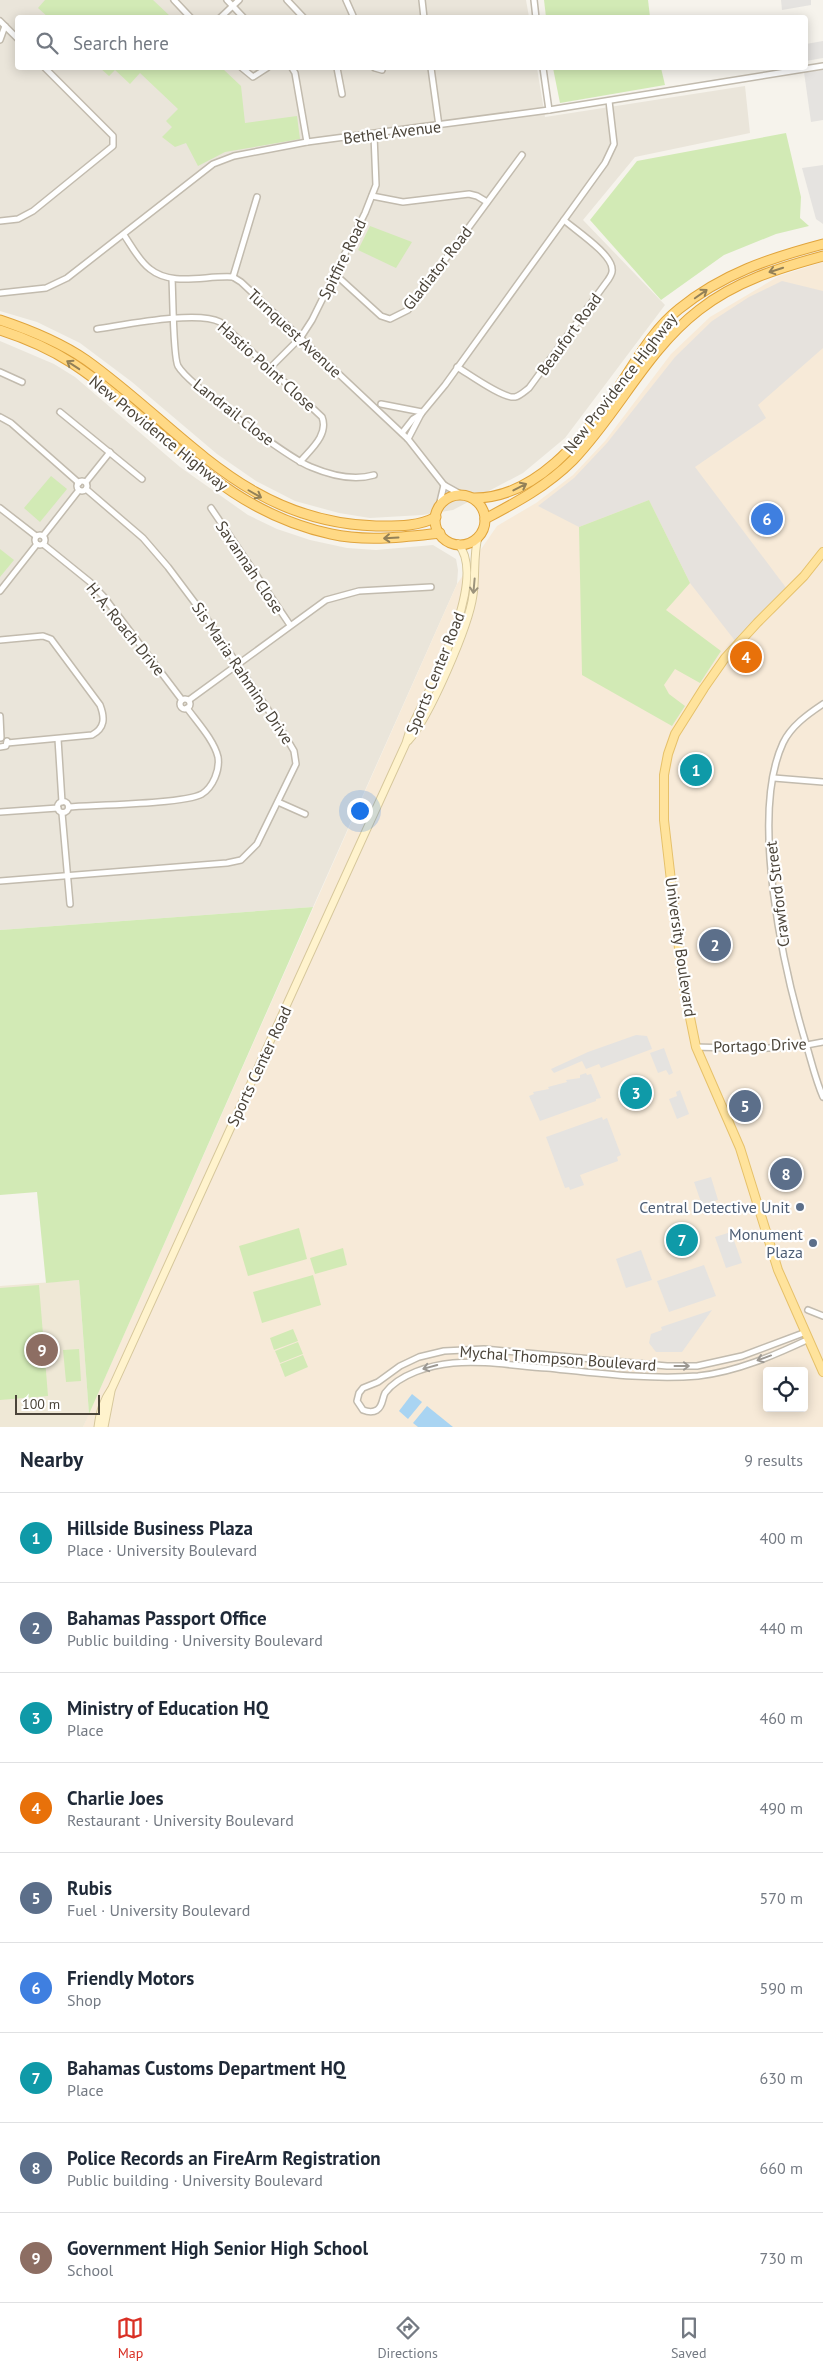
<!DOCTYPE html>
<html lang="en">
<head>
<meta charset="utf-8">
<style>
  :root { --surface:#fff; --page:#f2f2f3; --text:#1f2937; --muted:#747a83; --line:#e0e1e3; --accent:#d93025 }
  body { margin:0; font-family:"PT Sans",sans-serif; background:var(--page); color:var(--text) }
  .controls { position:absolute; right:15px; bottom:15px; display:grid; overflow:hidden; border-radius:5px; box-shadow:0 2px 12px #0003 }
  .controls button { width:45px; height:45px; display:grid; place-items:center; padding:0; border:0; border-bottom:1px solid var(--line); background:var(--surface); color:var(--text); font:25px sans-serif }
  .scale { position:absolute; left:15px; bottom:12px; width:85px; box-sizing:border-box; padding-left:5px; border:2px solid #4b4439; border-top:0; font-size:14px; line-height:18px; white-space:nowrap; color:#4b4439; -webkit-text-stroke:4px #fff; paint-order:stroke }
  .you { position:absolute; left:359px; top:810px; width:18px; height:18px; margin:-12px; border:4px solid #fff; border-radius:50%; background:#1a73e8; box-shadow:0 0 0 8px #1a73e833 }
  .badge { display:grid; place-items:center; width:32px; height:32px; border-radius:50%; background:var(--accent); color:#fff; font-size:16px; font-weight:700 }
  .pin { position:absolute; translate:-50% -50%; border:2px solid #fff; box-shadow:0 1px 5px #0006 }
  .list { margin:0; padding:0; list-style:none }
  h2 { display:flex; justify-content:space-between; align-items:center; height:65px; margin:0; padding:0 20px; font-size:21px }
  h2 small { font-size:16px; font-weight:400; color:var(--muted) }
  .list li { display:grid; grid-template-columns:32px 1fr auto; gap:15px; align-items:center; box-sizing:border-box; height:90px; padding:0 20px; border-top:1px solid var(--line) }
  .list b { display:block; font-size:19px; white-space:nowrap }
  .list p { margin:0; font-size:16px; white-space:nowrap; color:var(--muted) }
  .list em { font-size:16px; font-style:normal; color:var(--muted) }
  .icon { flex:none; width:28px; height:28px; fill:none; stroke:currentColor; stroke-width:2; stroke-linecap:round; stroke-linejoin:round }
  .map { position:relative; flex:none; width:823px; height:1427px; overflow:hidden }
  .search { position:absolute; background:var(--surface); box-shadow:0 2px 12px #0003; left:15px; right:15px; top:15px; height:55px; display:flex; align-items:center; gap:12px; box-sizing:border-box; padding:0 18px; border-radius:5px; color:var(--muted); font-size:19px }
  .sheet { height:875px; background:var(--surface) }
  nav { display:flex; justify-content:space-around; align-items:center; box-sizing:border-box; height:70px; border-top:1px solid var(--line); background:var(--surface); font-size:14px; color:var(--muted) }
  nav a { display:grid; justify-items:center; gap:2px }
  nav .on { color:var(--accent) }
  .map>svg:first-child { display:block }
  .residential { fill:#eae5da }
  .commercial { fill:#f7ead8; fill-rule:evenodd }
  .industrial { fill:#e6e2dd }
  .education { fill:#efe8d6 }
  .green { fill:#d2eab5 }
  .parking { fill:#e5e3e0 }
  .water { fill:#a9d4f2 }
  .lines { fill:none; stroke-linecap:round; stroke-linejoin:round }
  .minor-casing { stroke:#c2bbae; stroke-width:8 }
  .secondary-casing { stroke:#d6c79b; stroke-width:9 }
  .primary-casing { stroke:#e6c16a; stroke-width:10 }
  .trunk-casing { stroke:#e0a43c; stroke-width:11 }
  .minor { stroke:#fff; stroke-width:5 }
  .secondary { stroke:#fff3cd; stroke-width:7 }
  .primary { stroke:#ffe39c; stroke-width:8 }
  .trunk { stroke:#ffd985; stroke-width:9 }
  .oneway { stroke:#938057 }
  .oneway2 { stroke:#9c937c }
  .oneway3 { stroke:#9c9892 }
  .service-dot { fill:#5c6f8a; stroke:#fff; stroke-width:2 }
  .labels { text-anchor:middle; stroke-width:4.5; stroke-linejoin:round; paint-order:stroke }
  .street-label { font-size:16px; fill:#4b4439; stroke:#fff }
  .service-label { font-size:16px; fill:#4e5e75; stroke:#fff; text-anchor:end }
</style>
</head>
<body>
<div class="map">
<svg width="823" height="1427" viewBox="0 0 823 1427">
  <rect width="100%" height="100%" fill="#f6f3ec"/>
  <g class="residential">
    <path d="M0,0H526L529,17L18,18V68H537L545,117L745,86L750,133L635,157L583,220L665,305L565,438L523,473L453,510L422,515L370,518L339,513L295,501L256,481L217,454L132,382L80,343L37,322L0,311Z"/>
    <path d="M0,341L54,364L75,377L180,467L248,515L277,529L310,540L347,548L376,550L433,545L456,559L458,570L457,584L313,907L0,930Z"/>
  </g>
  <path class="commercial" d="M823,262V1427H83L457,584L497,526L536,503L573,475L605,441L671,354L710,317L779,276ZM767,1371H804V1408H767Z"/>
  <path class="industrial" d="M782,281L823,291V348L758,405L766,418L695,467L787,589L736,642L690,583L649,500L579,527L538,506L574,478L607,443L675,357L712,321L749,297Z"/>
  <path class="education" d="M79,1280L89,1414L83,1427H0V1286Z"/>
  <g class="green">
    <path d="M45,0H153L171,17H48L38,8Z"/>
    <path d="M544,0H648L650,17H546Z"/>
    <path d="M100,68H222L241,86L245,123L297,116L300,139L225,152L198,166L186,143L175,147L162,137L172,127L166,121L178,109L140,73L130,84L115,70L109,76Z"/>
    <path d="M553,68H661L665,85L560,103Z"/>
    <path d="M786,133L801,197L800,218L809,226L776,234L724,255L661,300L590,220L637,161Z"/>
    <path d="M370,226L412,242L396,268L358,250Z"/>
    <path d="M51,476L67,489L40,522L24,508Z"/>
    <path d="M649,500L690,583L666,610L721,651L700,683L675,669L664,685L669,694L685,706L672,726L582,675L579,527Z"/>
    <path d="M0,549L14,560L0,577Z"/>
    <path d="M313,907L89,1414L79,1280L46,1283L37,1192L0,1195V930Z"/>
    <path d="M299,1228L307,1259L248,1276L239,1246Z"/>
    <path d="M343,1248L347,1265L315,1274L310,1258Z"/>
    <path d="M313,1275L321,1305L262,1323L253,1292Z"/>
    <path d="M39,1285L48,1396L0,1400V1288Z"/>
    <path d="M293,1329L298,1341L274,1350L270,1338Z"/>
    <path d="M298,1342L303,1354L280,1363L275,1351Z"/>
    <path d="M79,1349L81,1381L66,1382L63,1350Z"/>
    <path d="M303,1355L308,1367L285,1377L280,1364Z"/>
  </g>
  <g class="parking">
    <path d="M781,0H811V5L782,10Z"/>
    <path d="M823,41V58L806,61V44Z"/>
    <path d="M823,70V120L811,122L804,72Z"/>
    <path d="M823,165V224L816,219L802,168Z"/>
    <path d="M636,1035L647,1036L652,1049L601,1068L599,1064L586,1069L582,1061L554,1073L551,1069L588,1052Z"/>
    <path d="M664,1048L673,1073L669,1075L666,1070L658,1073L650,1053Z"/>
    <path d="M586,1073L587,1075L591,1074L601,1098L596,1099V1101L540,1121L529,1096L534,1094L533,1092L549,1089L548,1087L567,1082L566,1080L580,1078V1075Z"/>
    <path d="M680,1090L689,1114L677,1119L669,1099L677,1096L676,1092Z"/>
    <path d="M602,1117L603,1120L607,1118L621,1155L617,1157L618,1161L580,1175L584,1185L570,1190L569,1187L565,1188L546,1137Z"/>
    <path d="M711,1177L718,1200L702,1205L694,1182Z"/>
    <path d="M731,1232L742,1263L726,1268L715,1237Z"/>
    <path d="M641,1250L652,1280L626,1288L616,1259Z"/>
    <path d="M704,1265L716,1296L669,1312L657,1281Z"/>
    <path d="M712,1310L682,1352H656L649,1343L651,1334L662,1330L661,1327Z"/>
  </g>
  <g class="water">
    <path d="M412,1394L422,1402L408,1419L399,1411Z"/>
    <path d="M427,1406L453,1427H418L413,1423Z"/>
  </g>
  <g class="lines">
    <defs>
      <g id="minor">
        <path d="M174,0L191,18"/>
        <path d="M227,0L244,18"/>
        <path d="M287,0L304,18"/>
        <path d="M346,0L354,18"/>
        <path d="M422,0L424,18"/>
        <path d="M534,0L536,18"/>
        <path d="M220,18L239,0"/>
        <path d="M0,21L18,39"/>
        <path d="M0,40L5,26"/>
        <path d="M242,68L253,77L267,68"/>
        <path d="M292,68L295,73L307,142"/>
        <path d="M337,68L342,94"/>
        <path d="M375,68L382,70"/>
        <path d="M431,68L439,126"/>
        <path d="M543,68L549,110"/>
        <path d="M372,196L403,202L469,194L477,196L487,202"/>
        <path d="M0,221L18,219L33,211L113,146V136L45,68"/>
        <path d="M124,235C131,245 139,261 150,269C172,287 206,275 233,277L241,282L408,439L444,485L462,495"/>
        <path d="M336,275L381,316L390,319L408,310L522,155"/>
        <path d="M233,277L257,197"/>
        <path d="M172,279C173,295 173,357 178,366C188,384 290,459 311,467C330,475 354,481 374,475"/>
        <path d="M0,293L46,288L67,278L213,164L234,156L307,142L549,110L823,66"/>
        <path d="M97,329C125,325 197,310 220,322L322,417C329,435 310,450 300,462"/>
        <path d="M457,367C469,374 503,399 515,397C520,396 525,391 529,388L608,280C610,277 613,273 612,269C612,254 575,230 564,220"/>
        <path d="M270,368L301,337L312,320L365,213L376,185L374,135"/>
        <path d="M0,372L22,382"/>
        <path d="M381,404L422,412"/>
        <path d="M60,412L142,479"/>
        <path d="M0,417L11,423L79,483"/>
        <path d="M402,433L413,419L421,414"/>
        <path d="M408,439L421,414L445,385L605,163L614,144L609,101"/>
        <circle cx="82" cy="486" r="5"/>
        <path d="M86,482L110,452"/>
        <path d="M439,506L444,485"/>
        <path d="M0,508L36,536"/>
        <path d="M211,508L290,625"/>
        <circle cx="40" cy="540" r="5"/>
        <path d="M43,536L79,490"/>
        <path d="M43,544L90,582L104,597L182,700"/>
        <path d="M0,591L37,544"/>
        <path d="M0,640L43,636L51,639L100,705C105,718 105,728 92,735L7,743"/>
        <circle cx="185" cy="704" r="5"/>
        <path d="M189,700L326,600L359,591L431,587"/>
        <path d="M823,704C808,714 791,726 783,743C749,816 784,972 807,1047C812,1064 816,1081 823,1097"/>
        <path d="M0,716L1,738"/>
        <path d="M58,739L62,802"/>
        <path d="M0,747L6,746L7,741"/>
        <path d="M774,778L823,782"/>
        <circle cx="63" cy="807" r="5.5"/>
        <path d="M278,802L305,814"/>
        <path d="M69,807C94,805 184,804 202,794C213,787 220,770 218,757C214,740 197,722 187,708"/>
        <path d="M0,812L58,808"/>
        <path d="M62,813L70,904"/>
        <path d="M0,881L227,863L241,860L257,844L296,764L294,751L281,729L207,619L168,567L143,538L86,489"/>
        <path d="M696,1047C738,1048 782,1051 823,1042"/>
        <path d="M808,1310L823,1316"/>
        <path d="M806,1332L742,1356L697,1366H667L484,1349L444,1351L419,1357L400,1366L378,1382L363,1388L359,1393L357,1401L363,1410C368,1412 372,1413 377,1410C383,1406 382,1399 385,1393C399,1374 431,1365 453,1363C483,1360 516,1366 547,1368C596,1373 649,1380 698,1376C736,1372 775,1355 809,1339"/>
      </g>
      <g id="secondary">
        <path d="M408,741C429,718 469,626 473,595C476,576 473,556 478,537"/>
        <path d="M98,1427C100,1412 103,1401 112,1388L406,743L410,730C427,694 490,579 458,544"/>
        <path d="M104,1427L111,1391"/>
      </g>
      <path id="primary" d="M823,552L804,576L757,623L725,658L704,688L675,734L668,754L664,775V820L676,924L684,988L696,1047L740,1148L778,1270L823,1372"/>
      <g id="trunk">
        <path d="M0,320C30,330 60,342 86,360C184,430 244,522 376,526C396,526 418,527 436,517"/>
        <path d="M0,330C25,338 50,349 72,363C163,423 215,509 331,534C367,542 403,537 440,533"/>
        <circle cx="460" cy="520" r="25"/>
        <path d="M473,498C535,499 582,439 614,394C634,365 651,331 679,309C722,274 770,258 823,244"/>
        <path d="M485,519C517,502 547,486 573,460C619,412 646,351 699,310C736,281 779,268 823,256"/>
      </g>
    </defs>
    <use href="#minor" class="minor-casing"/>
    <use href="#secondary" class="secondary-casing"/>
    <use href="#primary" class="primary-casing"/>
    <use href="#trunk" class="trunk-casing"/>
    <use href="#minor" class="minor"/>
    <use href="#secondary" class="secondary"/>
    <use href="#primary" class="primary"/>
    <use href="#trunk" class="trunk"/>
  </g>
  <defs><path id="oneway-shaft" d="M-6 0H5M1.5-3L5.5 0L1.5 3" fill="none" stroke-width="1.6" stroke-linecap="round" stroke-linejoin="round" transform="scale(1.25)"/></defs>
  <g class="oneway">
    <use href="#oneway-shaft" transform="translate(776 270) rotate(162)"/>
    <use href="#oneway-shaft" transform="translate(701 294) rotate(-35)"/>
    <use href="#oneway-shaft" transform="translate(73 365) rotate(-147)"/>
    <use href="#oneway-shaft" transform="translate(520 487) rotate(-27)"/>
    <use href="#oneway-shaft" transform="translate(255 494) rotate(30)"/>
    <use href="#oneway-shaft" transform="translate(391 538) rotate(177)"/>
  </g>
  <use class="oneway2" href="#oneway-shaft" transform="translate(474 586) rotate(95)"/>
  <g class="oneway3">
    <use href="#oneway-shaft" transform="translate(764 1358) rotate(160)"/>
    <use href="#oneway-shaft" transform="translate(682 1366)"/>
    <use href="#oneway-shaft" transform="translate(430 1367) rotate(165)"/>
  </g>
  <g class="service-dot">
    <circle cx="800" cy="1207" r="5"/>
    <circle cx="813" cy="1243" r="5"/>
  </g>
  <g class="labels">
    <g class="street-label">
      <text transform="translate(392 132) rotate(-7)" y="6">Bethel Avenue</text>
      <text transform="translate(342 259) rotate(-64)" y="6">Spitfire Road</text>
      <text transform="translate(437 268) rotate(-52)" y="6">Gladiator Road</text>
      <text transform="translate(295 333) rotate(43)" y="6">Turnquest Avenue</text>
      <text transform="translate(569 334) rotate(-54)" y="6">Beaufort Road</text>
      <text transform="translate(267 366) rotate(42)" y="6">Hastio Point Close</text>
      <text transform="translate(620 383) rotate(-52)" y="6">New Providence Highway</text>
      <text transform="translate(234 412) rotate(38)" y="6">Landrail Close</text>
      <text transform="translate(159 433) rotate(39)" y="6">New Providence Highway</text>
      <text transform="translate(250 567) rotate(56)" y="6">Savannah Close</text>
      <text transform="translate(126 629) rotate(51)" y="6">H. A. Roach Drive</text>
      <text transform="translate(243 673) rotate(56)" y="6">Sis Maria Rahming Drive</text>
      <text transform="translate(435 673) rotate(-68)" y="6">Sports Center Road</text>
      <text transform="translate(777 894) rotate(-97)" y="6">Crawford Street</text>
      <text transform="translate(681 947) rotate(82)" y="6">University Boulevard</text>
      <text transform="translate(760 1045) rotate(-2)" y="6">Portago Drive</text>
      <text transform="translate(259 1066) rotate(-65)" y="6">Sports Center Road</text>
      <text transform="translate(558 1358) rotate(4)" y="6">Mychal Thompson Boulevard</text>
    </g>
    <g class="service-label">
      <text x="790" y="1213">Central Detective Unit</text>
      <text x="803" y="1240">Monument<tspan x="803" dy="18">Plaza</tspan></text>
    </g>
  </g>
</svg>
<div class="controls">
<button><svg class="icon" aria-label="locate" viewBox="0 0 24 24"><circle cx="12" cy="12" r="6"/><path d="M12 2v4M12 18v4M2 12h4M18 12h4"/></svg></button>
</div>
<div class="scale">100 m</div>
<div class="you"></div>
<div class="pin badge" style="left:696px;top:770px;background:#0f9aa8">1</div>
<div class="pin badge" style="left:715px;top:945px;background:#5c6f8a">2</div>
<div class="pin badge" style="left:636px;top:1093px;background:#0f9aa8">3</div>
<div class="pin badge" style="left:746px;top:657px;background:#e8710a">4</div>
<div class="pin badge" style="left:745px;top:1106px;background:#5c6f8a">5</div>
<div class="pin badge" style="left:767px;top:519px;background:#3f7fe0">6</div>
<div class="pin badge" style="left:682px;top:1240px;background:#0f9aa8">7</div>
<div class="pin badge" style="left:786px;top:1174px;background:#5c6f8a">8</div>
<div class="pin badge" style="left:42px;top:1350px;background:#8d6e63">9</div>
<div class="search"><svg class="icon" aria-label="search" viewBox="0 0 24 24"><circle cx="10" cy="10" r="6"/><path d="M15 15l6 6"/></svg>Search here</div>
</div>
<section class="sheet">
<h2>Nearby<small>9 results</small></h2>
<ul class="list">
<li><span class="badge" style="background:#0f9aa8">1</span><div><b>Hillside Business Plaza</b><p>Place · University Boulevard</p></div><em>400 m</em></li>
<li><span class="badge" style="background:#5c6f8a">2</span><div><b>Bahamas Passport Office</b><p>Public building · University Boulevard</p></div><em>440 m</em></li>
<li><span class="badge" style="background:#0f9aa8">3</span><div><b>Ministry of Education HQ</b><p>Place</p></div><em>460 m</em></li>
<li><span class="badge" style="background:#e8710a">4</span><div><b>Charlie Joes</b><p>Restaurant · University Boulevard</p></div><em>490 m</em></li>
<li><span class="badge" style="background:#5c6f8a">5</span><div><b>Rubis</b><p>Fuel · University Boulevard</p></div><em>570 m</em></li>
<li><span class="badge" style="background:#3f7fe0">6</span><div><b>Friendly Motors</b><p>Shop</p></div><em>590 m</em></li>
<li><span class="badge" style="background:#0f9aa8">7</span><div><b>Bahamas Customs Department HQ</b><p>Place</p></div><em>630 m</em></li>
<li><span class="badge" style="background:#5c6f8a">8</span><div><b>Police Records an FireArm Registration</b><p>Public building · University Boulevard</p></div><em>660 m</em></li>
<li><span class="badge" style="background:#8d6e63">9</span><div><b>Government High Senior High School</b><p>School</p></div><em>730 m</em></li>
</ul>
</section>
<nav>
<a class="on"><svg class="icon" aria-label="map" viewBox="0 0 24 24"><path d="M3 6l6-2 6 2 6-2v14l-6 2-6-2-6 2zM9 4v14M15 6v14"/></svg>Map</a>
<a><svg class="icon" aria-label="directions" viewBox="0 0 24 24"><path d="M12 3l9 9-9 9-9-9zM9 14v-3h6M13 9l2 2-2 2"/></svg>Directions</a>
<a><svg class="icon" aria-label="saved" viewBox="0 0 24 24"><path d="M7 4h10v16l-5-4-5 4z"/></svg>Saved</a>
</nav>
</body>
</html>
